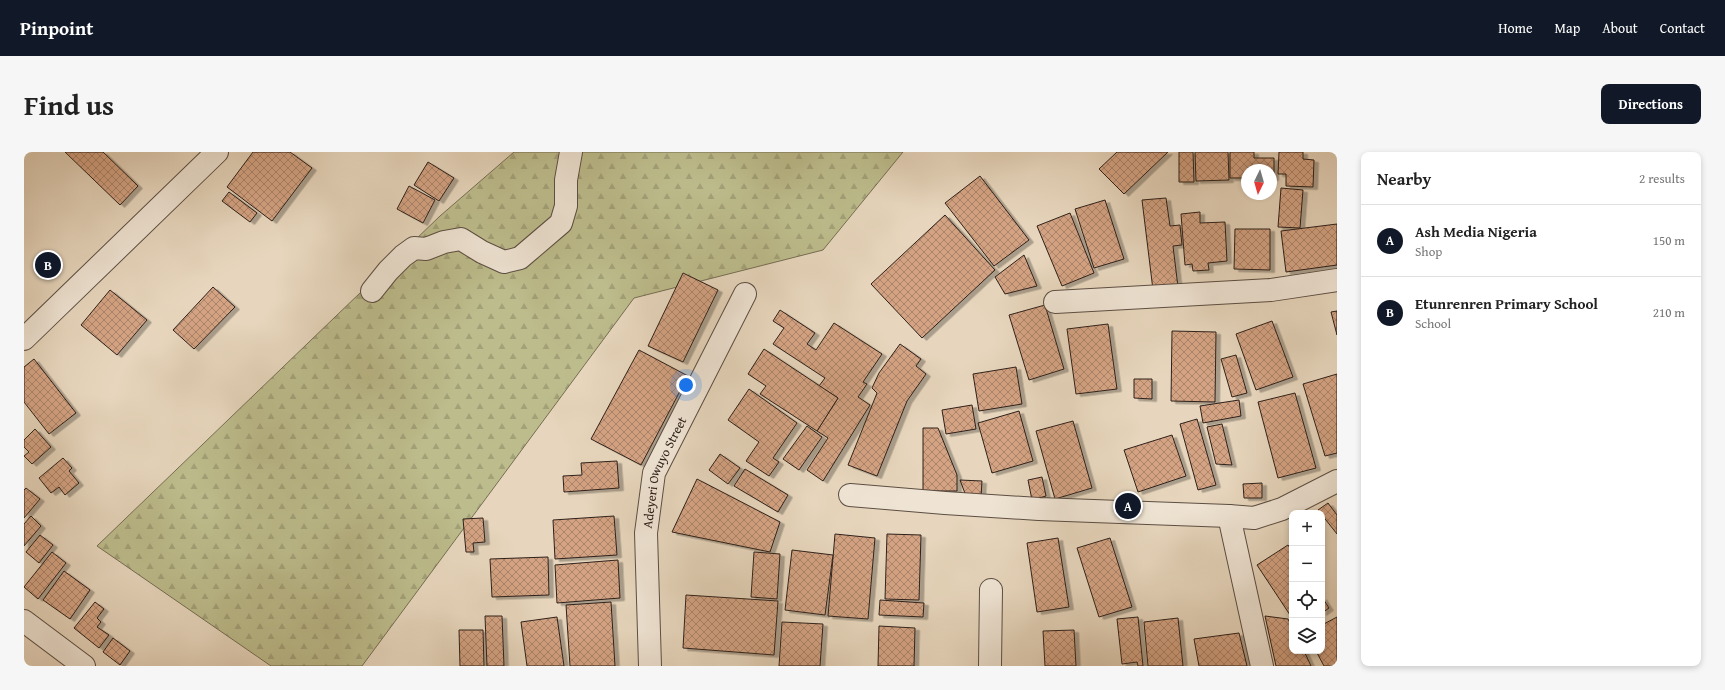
<!DOCTYPE html>
<html lang="en">
<head>
<meta charset="utf-8">
<style>
  :root { --surface:#fff; --page:#f6f6f6; --text:#222; --muted:#767676; --line:#e0e0e0; --accent:#111827 }
  body { margin:0; font-family:"Gentium Book Plus",serif; background:var(--page); color:var(--text) }
  .controls { position:absolute; right:12px; bottom:12px; display:grid; overflow:hidden; border-radius:8px; box-shadow:0 2px 6px #0003 }
  .controls button { width:36px; height:36px; display:grid; place-items:center; padding:0; border:0; border-bottom:1px solid var(--line); background:var(--surface); color:var(--text); font:20px sans-serif }
  .compass { position:absolute; left:1217px; top:12px; width:36px; height:36px; border-radius:50%; background:var(--surface); box-shadow:0 2px 6px #0003; rotate:185deg }
  .you { position:absolute; left:662px; top:233px; width:14px; height:14px; margin:-10px; border:3px solid #fff; border-radius:50%; background:#1a73e8; box-shadow:0 0 0 6px #1a73e833 }
  .badge { display:grid; place-items:center; width:26px; height:26px; border-radius:50%; background:var(--accent); color:#fff; font-size:13px; font-weight:700 }
  .pin { position:absolute; translate:-50% -50%; border:2px solid #fff; box-shadow:0 1px 4px #0006 }
  .list { margin:0; padding:0; list-style:none }
  h2 { display:flex; justify-content:space-between; align-items:center; height:52px; margin:0; padding:0 16px; font-size:17px }
  h2 small { font-size:13px; font-weight:400; color:var(--muted) }
  .list li { display:grid; grid-template-columns:26px 1fr auto; gap:12px; align-items:center; box-sizing:border-box; height:72px; padding:0 16px; border-top:1px solid var(--line) }
  .list b { display:block; font-size:15px; white-space:nowrap }
  .list p { margin:0; font-size:13px; white-space:nowrap; color:var(--muted) }
  .list em { font-size:13px; font-style:normal; color:var(--muted) }
  .icon { flex:none; width:22px; height:22px; fill:none; stroke:currentColor; stroke-width:2; stroke-linecap:round; stroke-linejoin:round }
  .map { position:relative; flex:none; width:1313px; height:514px; overflow:hidden; border-radius:8px }
  header { display:flex; align-items:center; gap:24px; box-sizing:border-box; height:56px; padding:0 20px; background:var(--accent); color:#fff }
  header strong { font-size:19px }
  nav { display:flex; gap:22px; margin-inline-start:auto; font-size:14px }
  .intro { display:flex; align-items:center; justify-content:space-between; box-sizing:border-box; height:96px; padding:0 24px }
  h1 { margin:0; font-size:28px }
  .button { padding:10px 18px; border-radius:8px; background:var(--accent); color:#fff; font-size:14px; font-weight:700 }
  main { display:flex; gap:24px; padding:0 24px }
  aside { flex:1; background:var(--surface); border-radius:8px; box-shadow:0 2px 6px #0003 }
  .map>svg:first-child { display:block }
  .forest { fill:url(#forest-firs); stroke:#756e53 }
  .building { fill:url(#building-cross-hatch); stroke:#2d201a; filter:url(#shadow) }
  .lines { fill:none; stroke-linecap:round; stroke-linejoin:round }
  .minor-casing { stroke:#5c4e43; stroke-width:24 }
  .minor { stroke:#efe4d4; stroke-width:22 }
  .labels { text-anchor:middle; stroke-width:3; stroke-linejoin:round; paint-order:stroke }
  .street-label { font-size:13px; fill:#2d201a; stroke:#efe4d4 }
</style>
</head>
<body>
<header>
<strong>Pinpoint</strong>
<nav><a>Home</a><a>Map</a><a>About</a><a>Contact</a></nav>
</header>
<div class="intro"><h1>Find us</h1><a class="button">Directions</a></div>
<main>
<div class="map">
<svg width="1313" height="514" viewBox="0 0 1313 514">
  <defs>
    <pattern id="forest-firs" width="22" height="20" patternUnits="userSpaceOnUse"><rect width="22" height="20" fill="#bdbc8c"/><path d="M5 1l3.5 6h-7zM16 11l3.5 6h-7z" fill="#a3a178"/></pattern>
    <pattern id="building-cross-hatch" width="8" height="8" patternUnits="userSpaceOnUse"><rect width="8" height="8" fill="#d4a383"/><path d="M0 0l8 8M0 8l8-8" fill="none" stroke="#ac846a"/></pattern>
    <filter id="shadow"><feDropShadow dx="4.5" dy="2.5" stdDeviation="0" flood-color="#0004"/></filter>
  </defs>
  <rect width="100%" height="100%" fill="#e7d6bd"/>
  <filter id="stains"><feTurbulence type="fractalNoise" baseFrequency=".005" numOctaves="4"/><feColorMatrix values="0 0 0 0 .2 0 0 0 0 .09 0 0 0 0 .02 0 0 0 .5 -.17"/></filter>
  <radialGradient id="worn" r=".72"><stop offset=".6" stop-color="#630" stop-opacity="0"/><stop offset="1" stop-color="#630" stop-opacity=".3"/></radialGradient>
  <path class="forest" d="M490,0H879L799,98L610,146L338,514H247L73,394L416,64Z"/>
  <g class="building">
    <path d="M41,0H79L114,34L96,53Z"/>
    <path d="M229,0H266L288,16L248,69L203,35Z"/>
    <path d="M1093,0H1144L1100,42L1075,17Z"/>
    <path d="M1155,0H1169L1170,30H1155Z"/>
    <path d="M1171,0H1204L1205,28L1172,29Z"/>
    <path d="M1206,0H1230V6H1250V26H1247V18H1223V26H1206Z"/>
    <path d="M1255,0H1279V7L1290,8L1289,35L1262,34V22H1254Z"/>
    <path d="M404,10L430,26L415,49L390,33Z"/>
    <path d="M956,24L1005,88L970,114L921,51Z"/>
    <path d="M385,34L411,48L399,71L373,57Z"/>
    <path d="M1257,36L1279,38L1276,76L1254,75Z"/>
    <path d="M205,40L233,61L226,70L198,49Z"/>
    <path d="M1142,46L1146,74L1156,73L1158,93L1149,94L1154,135L1129,138L1118,48Z"/>
    <path d="M1081,48L1100,107L1070,116L1051,57Z"/>
    <path d="M1176,60V71L1201,70L1203,109L1184,111L1185,118L1169,119L1168,112L1161,113L1157,62Z"/>
    <path d="M1046,61L1070,121L1038,134L1013,74Z"/>
    <path d="M921,63L971,118L898,186L847,132Z"/>
    <path d="M1313,72V113L1262,120L1257,79Z"/>
    <path d="M1211,77H1246V118L1210,117Z"/>
    <path d="M1000,103L1013,134L981,142L971,125Z"/>
    <path d="M659,121L694,138L659,210L624,194Z"/>
    <path d="M189,135L211,155L170,197L149,178Z"/>
    <path d="M86,138L123,168L93,203L57,173Z"/>
    <path d="M1021,153L1040,217L1005,228L985,163Z"/>
    <path d="M756,158L791,181L783,192L792,198L810,171L858,202L839,230L843,232L834,245L846,253L799,329L783,318L804,286L793,279L814,246L795,234L801,226L749,192L760,176L749,169Z"/>
    <path d="M1313,159V183L1307,160Z"/>
    <path d="M1248,169L1269,225L1232,238L1212,182Z"/>
    <path d="M1084,172L1093,237L1052,242L1043,177Z"/>
    <path d="M1148,179L1192,180L1191,250L1147,249Z"/>
    <path d="M876,192L897,207L892,214L902,222L883,249L853,324L824,313L853,241L848,236L855,221Z"/>
    <path d="M740,197L814,246L793,279L736,242L742,234L724,222Z"/>
    <path d="M615,198L664,224L617,313L567,287Z"/>
    <path d="M1212,203L1223,241L1208,245L1197,207Z"/>
    <path d="M10,207L52,261L25,282L0,250V215Z"/>
    <path d="M992,215L998,252L955,259L949,222Z"/>
    <path d="M1313,222V301L1301,304L1279,232Z"/>
    <path d="M1110,227H1128V247L1110,246Z"/>
    <path d="M725,237L773,271L749,306L755,310L745,324L722,309L735,290L704,268Z"/>
    <path d="M1271,241L1292,316L1254,326L1234,250Z"/>
    <path d="M1215,248L1217,264L1179,271L1176,254Z"/>
    <path d="M948,253L952,277L922,282L918,258Z"/>
    <path d="M995,259L1009,309L968,321L954,271Z"/>
    <path d="M1173,267L1192,333L1174,338L1156,272Z"/>
    <path d="M1049,269L1068,336L1031,347L1012,279Z"/>
    <path d="M1198,272L1208,313L1192,312L1183,275Z"/>
    <path d="M783,274L798,285L775,318L759,307Z"/>
    <path d="M899,276H914L933,323V339H899Z"/>
    <path d="M11,277L27,295L8,312L0,304L5,300L0,295V288Z"/>
    <path d="M1148,283L1162,324L1114,340L1100,298Z"/>
    <path d="M696,302L716,316L704,332L685,318Z"/>
    <path d="M39,306L48,316L45,319L55,331L41,343L35,335L27,341L15,326Z"/>
    <path d="M593,309L595,336L540,340L539,324L558,323L557,311Z"/>
    <path d="M721,317L764,343L754,360L710,334Z"/>
    <path d="M1018,325L1022,344L1008,348L1004,328Z"/>
    <path d="M673,327L756,370L746,400L648,380Z"/>
    <path d="M936,328L958,329L957,345L942,344Z"/>
    <path d="M1238,331V346H1220L1219,332Z"/>
    <path d="M2,336L16,347L0,366V338Z"/>
    <path d="M1304,351L1313,363V382L1294,358Z"/>
    <path d="M7,364L17,374L0,394V372Z"/>
    <path d="M590,364L593,403L531,407L529,368Z"/>
    <path d="M459,366L461,390L449,391L450,400H442L439,367Z"/>
    <path d="M811,382L851,386L844,467L804,464Z"/>
    <path d="M863,382L897,383L895,448L861,447Z"/>
    <path d="M16,383L29,393L15,411L2,400Z"/>
    <path d="M1034,386L1045,455L1013,460L1003,391Z"/>
    <path d="M1086,386L1108,455L1075,465L1053,396Z"/>
    <path d="M1264,393L1268,399V466L1233,413Z"/>
    <path d="M768,398L809,403L801,463L761,458Z"/>
    <path d="M28,400L42,411L14,447L0,435Z"/>
    <path d="M730,400L756,402L753,447L727,445Z"/>
    <path d="M524,405L525,443L468,445L466,407Z"/>
    <path d="M594,408L596,446L533,451L531,413Z"/>
    <path d="M40,419L66,438L46,467L19,448Z"/>
    <path d="M662,443L754,449L750,503L659,496Z"/>
    <path d="M1298,445L1305,456L1298,461Z"/>
    <path d="M856,448L900,451L899,465L855,463Z"/>
    <path d="M71,450L80,457L73,466L77,470L73,475L85,483L75,496L50,476Z"/>
    <path d="M587,450L591,514H546L542,453Z"/>
    <path d="M461,464H478L480,514H463Z"/>
    <path d="M1241,464L1264,467L1268,475V499H1280L1287,514H1252Z"/>
    <path d="M533,465L540,514H503L497,470Z"/>
    <path d="M1114,465L1119,514H1114L1113,510L1098,512L1093,467Z"/>
    <path d="M1313,465V514H1300L1292,499H1298V473Z"/>
    <path d="M1154,466L1159,514H1124L1120,470Z"/>
    <path d="M758,470L799,472L796,514H755Z"/>
    <path d="M855,474L891,476L890,514H854Z"/>
    <path d="M435,478H459L460,514H436Z"/>
    <path d="M1050,478L1052,514H1021L1019,479Z"/>
    <path d="M1215,481L1223,514H1175L1170,487Z"/>
    <path d="M89,486L106,499L96,513L79,500Z"/>
  </g>
  <g class="lines">
    <defs>
      <g id="minor">
        <path d="M348,139L364,119L379,104L390,96L402,97L420,90L437,87L458,100L480,110L496,106L537,71L542,54V28L547,0"/>
        <path d="M1031,150L1247,138L1313,128"/>
        <path d="M0,187L193,0"/>
        <path d="M826,343L921,351L1015,357L1205,364L1230,366L1258,357L1313,329"/>
        <path d="M1205,364L1238,514"/>
        <path d="M0,469L60,514"/>
        <path id="s1" d="M626,514L622,381L630,321L721,142"/>
        <path d="M966,514L967,438"/>
      </g>
    </defs>
    <use href="#minor" class="minor-casing"/>
    <use href="#minor" class="minor"/>
  </g>
  <g class="labels">
    <g class="street-label">
      <text dy="5" stroke="none"><textPath href="#s1" startOffset="197">Adeyeri Owuyo Street</textPath></text>
    </g>
  </g>
  <rect width="100%" height="100%" filter="url(#stains)"/>
  <rect width="100%" height="100%" fill="url(#worn)"/>
</svg>
<div class="controls">
<button>+</button>
<button>−</button>
<button><svg class="icon" aria-label="locate" viewBox="0 0 24 24"><circle cx="12" cy="12" r="6"/><path d="M12 2v4M12 18v4M2 12h4M18 12h4"/></svg></button>
<button><svg class="icon" aria-label="layers" viewBox="0 0 24 24"><path d="M12 4l9 5-9 5-9-5zM3 14l9 5 9-5"/></svg></button>
</div>
<svg class="compass" viewBox="-18 -18 36 36"><path d="M0-13l5 13h-10z" fill="#e53935"/><path d="M0 13l5-13h-10z" fill="#767676"/></svg>
<div class="you"></div>
<div class="pin badge" style="left:1104px;top:354px">A</div>
<div class="pin badge" style="left:24px;top:113px">B</div>
</div>
<aside>
<h2>Nearby<small>2 results</small></h2>
<ul class="list">
<li><span class="badge">A</span><div><b>Ash Media Nigeria</b><p>Shop</p></div><em>150 m</em></li>
<li><span class="badge">B</span><div><b>Etunrenren Primary School</b><p>School</p></div><em>210 m</em></li>
</ul>
</aside>
</main>
</body>
</html>
